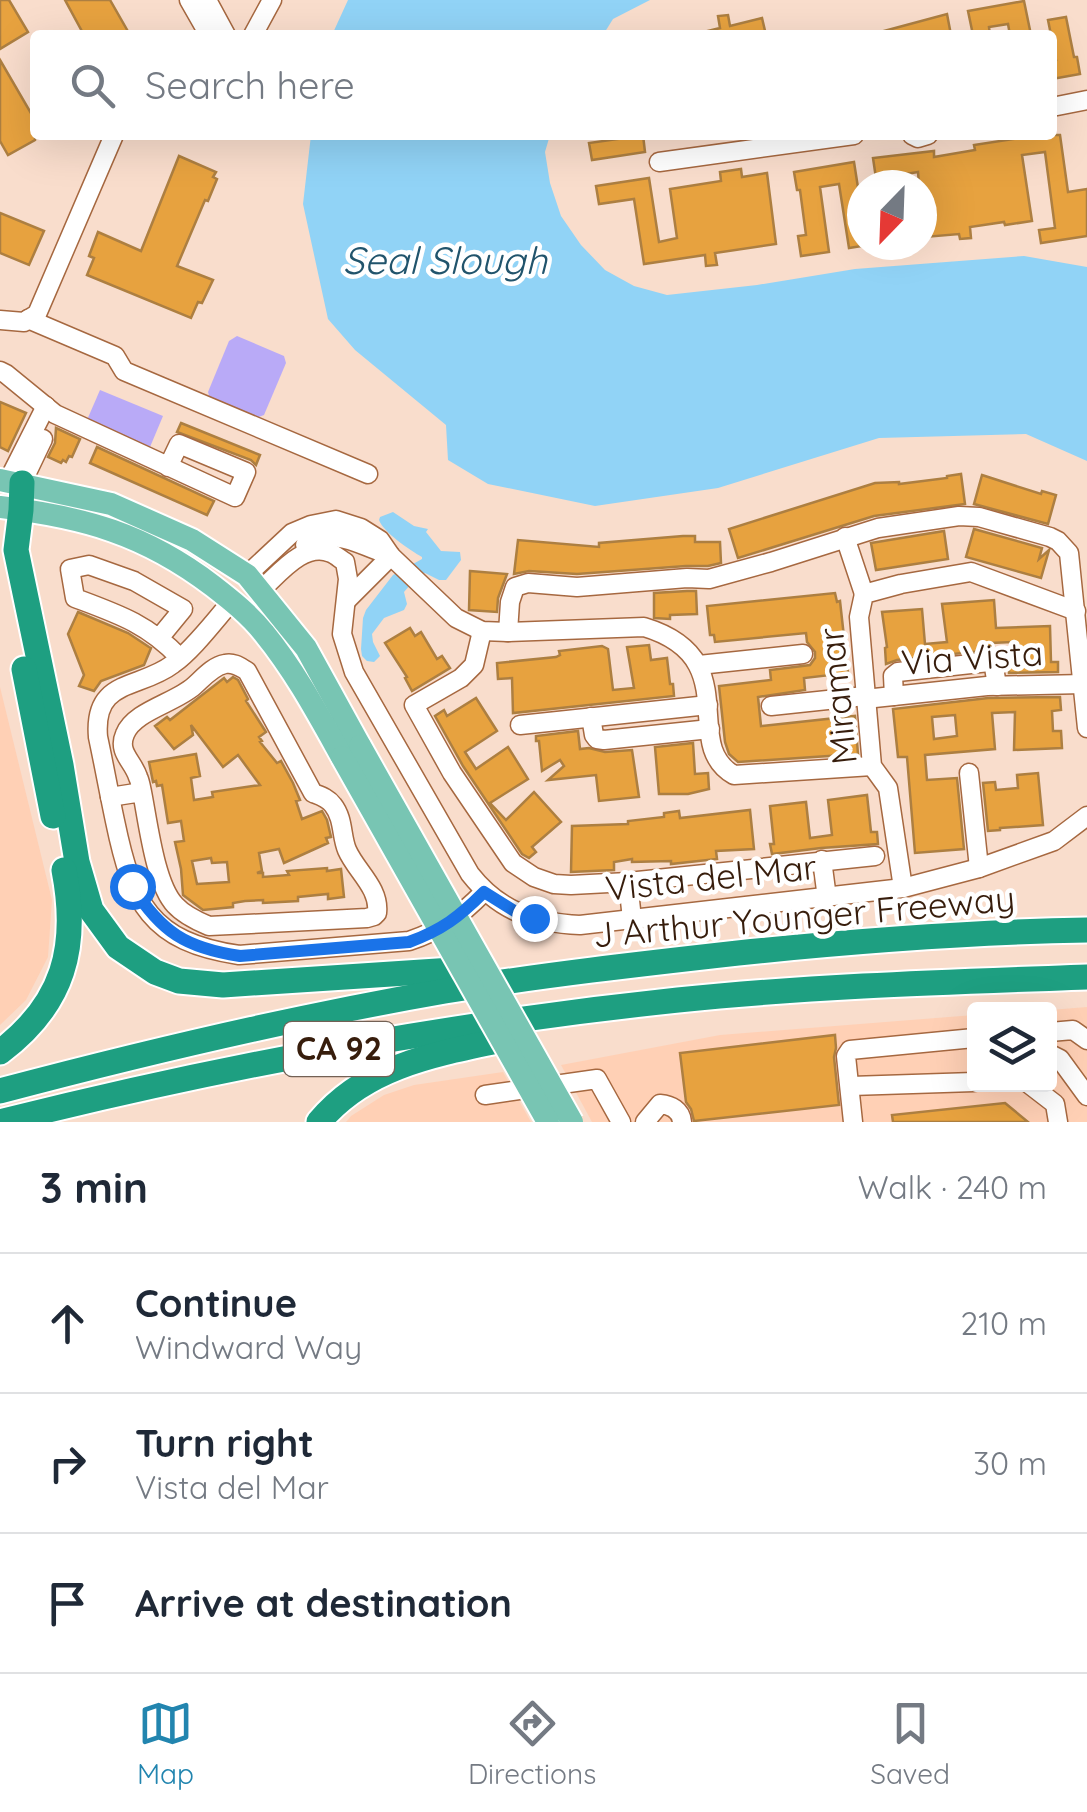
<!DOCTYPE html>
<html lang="en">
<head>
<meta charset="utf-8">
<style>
  :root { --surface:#fff; --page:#f2f2f3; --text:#1f2937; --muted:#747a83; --line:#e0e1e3; --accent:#2285af }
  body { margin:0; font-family:Quicksand,sans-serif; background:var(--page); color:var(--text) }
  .controls { position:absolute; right:30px; bottom:30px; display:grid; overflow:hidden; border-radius:10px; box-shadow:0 10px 40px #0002 }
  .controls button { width:90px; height:90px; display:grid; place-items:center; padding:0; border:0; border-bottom:2px solid var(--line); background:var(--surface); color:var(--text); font:50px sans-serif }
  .compass { position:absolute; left:847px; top:170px; width:90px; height:90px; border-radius:50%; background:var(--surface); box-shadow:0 10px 40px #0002; rotate:203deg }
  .stop { position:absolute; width:30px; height:30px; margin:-22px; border:8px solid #1a73e8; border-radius:50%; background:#fff }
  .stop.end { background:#1a73e8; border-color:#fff; box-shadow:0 2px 10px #0008 }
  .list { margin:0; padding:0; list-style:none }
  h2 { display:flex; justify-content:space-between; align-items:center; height:130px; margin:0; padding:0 40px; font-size:42px }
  h2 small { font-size:32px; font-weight:400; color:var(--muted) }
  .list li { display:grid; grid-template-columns:65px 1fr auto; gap:30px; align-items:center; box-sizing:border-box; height:140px; padding:0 40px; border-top:2px solid var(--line) }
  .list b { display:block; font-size:38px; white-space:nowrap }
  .list p { margin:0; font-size:32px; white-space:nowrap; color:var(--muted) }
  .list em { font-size:32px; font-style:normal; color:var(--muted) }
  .icon { flex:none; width:55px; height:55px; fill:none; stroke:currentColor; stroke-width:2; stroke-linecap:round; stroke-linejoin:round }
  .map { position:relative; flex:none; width:1087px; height:1122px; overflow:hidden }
  .search { position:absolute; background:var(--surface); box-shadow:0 10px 40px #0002; left:30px; right:30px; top:30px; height:110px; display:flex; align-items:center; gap:25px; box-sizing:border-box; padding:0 35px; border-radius:10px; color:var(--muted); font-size:38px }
  .sheet { height:550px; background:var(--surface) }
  nav { display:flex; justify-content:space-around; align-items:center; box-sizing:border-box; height:140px; border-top:2px solid var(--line); background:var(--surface); font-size:28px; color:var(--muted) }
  nav a { display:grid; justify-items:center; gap:5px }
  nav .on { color:var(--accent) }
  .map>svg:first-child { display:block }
  .built { fill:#ffd0b5 }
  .green { fill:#b9aaf7 }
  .water { fill:#91d3f6 }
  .building { fill:#e7a23f; stroke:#ad7f41; stroke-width:2.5; fill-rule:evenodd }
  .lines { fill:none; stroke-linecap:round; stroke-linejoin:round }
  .minor-casing { stroke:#a66840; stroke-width:21 }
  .major-casing { stroke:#fff; stroke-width:26 }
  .highway-casing { stroke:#fff; stroke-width:29 }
  .minor { stroke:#fff; stroke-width:18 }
  .major { stroke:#78c5b3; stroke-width:22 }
  .highway { stroke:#1e9f81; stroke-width:25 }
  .major-bridge-casing { stroke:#fff; stroke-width:26; stroke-linecap:butt }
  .major-bridge { stroke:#78c5b3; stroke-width:22 }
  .route { stroke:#1a73e8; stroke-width:12 }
  .labels { text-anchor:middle; stroke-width:9; stroke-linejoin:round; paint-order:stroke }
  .shield { fill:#fff; stroke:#736155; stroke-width:2.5 }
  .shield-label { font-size:32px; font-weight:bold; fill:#371d0c }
  .street-label { font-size:35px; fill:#371d0c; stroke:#fff }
  .water-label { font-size:38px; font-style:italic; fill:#21546c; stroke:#fff }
</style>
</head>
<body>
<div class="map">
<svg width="1087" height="1122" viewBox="0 0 1087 1122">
  <rect width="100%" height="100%" fill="#f9ddcc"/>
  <g class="built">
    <path d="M0,687L52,900L48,957L26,1000L0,1025Z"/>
    <path d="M1087,1007V1122H592L561,1065L720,1035L974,1015V1084H1050V1010Z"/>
    <path d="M503,1072L531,1122H346L351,1116L384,1095L414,1085Z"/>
  </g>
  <g class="green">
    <path d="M237,336L284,356L286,363L264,415L256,418L210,399L208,392L229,341Z"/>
    <path d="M100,390L163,416L150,447L87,420Z"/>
  </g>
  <g class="water">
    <path d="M348,0H650L613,19L603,35H332Z"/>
    <path d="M311,135H550L545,152L550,183L561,216L581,245L605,270L634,286L667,295L757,285L855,269L1024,256L1087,267V461L1026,434L879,438L718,488L595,506L488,484L448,460L446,425L355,350L328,319L303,204Z"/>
    <path d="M393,512L414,526L428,529L426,532L441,551L460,552L461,560L446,580H439L425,573L417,577L404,592L407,604L404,610L384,618L372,634L373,642L380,656L374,662L367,661L362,656L361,649L363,618L366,610L393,575L422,559V557C410,550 383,532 379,520L380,517Z"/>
  </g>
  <g class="building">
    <path d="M0,0H9L28,32L0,49Z"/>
    <path d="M65,0H110L130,35H84Z"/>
    <path d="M1024,1L1031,35H1010L1008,24L989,27L990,35H973L968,11Z"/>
    <path d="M947,14L951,35H884V31Z"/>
    <path d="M728,15L730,26L762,18L766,35H709L708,31L720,28L718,16Z"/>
    <path d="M1066,17L1074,57H1077L1080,74L1052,79V61L1056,60L1048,20Z"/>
    <path d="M0,60L35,120V140L8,155L0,141Z"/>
    <path d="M625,135H643L645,152L592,160L589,143L625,138Z"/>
    <path d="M1039,135H1060L1068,192L1087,189V236L1041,243L1039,230L1055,228L1045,152L1022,155L1032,221L1005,225L1004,222L970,227L971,238L960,239L959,234L925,237L922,185H919L918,172L894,176L895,185H877L873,158L934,151V157L975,150L974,145Z"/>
    <path d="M179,156L216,172L213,177L217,179L208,201L205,200L177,266L213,280L202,303L198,302L191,318L87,275L94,258L89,256L98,232L141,251Z"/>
    <path d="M854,162L862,213V246L849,248L839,184L820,187L829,252L801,256L798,236L806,235L800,190H797L794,172Z"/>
    <path d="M741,169L742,177L767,173L776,244L715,253L717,265L706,266L705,255L644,264L634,199L599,204L596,186L649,178L659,242L677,238L670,189L721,181L720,172Z"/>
    <path d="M0,213L44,231L29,265L0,253Z"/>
    <path d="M0,402L26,413L8,451L0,447Z"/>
    <path d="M181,423L260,455L256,465L251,460L177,432Z"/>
    <path d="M56,428L80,439L72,457L69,456L66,462L63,460L61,463L48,457L55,443Z"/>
    <path d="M97,447L214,501L207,515L90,463Z"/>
    <path d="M961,474L965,504L874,516L738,558L729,529L875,483L899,482V484L947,478V476Z"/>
    <path d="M982,475L1041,494L1042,491L1056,495L1048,524L974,504Z"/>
    <path d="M974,529L1042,548L1039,559L1049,550L1041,578L966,557Z"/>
    <path d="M944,531L948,559L876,570L871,543Z"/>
    <path d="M683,536H695V542H720L721,563L708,566H686L577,574L529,571L514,574L518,540L599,547V543Z"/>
    <path d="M470,571L507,574L498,598L497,612L469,610Z"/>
    <path d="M687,591H696L697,614L670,615V619L654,618V593Z"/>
    <path d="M835,593L837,602L840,601L848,673L804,678L805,690L758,697L761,726L855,716L858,754L738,762L729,754L725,742L719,686L771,680L770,670L810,665L815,658V652L807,642L806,633L715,642L714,635H710L707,606Z"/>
    <path d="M994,600L996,628L1050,626L1051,662H1058V672L1009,673V665H1012V642L991,643V650L897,660L886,664L885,648L887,647L882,612L922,609L925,644L947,642L942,604Z"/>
    <path d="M78,612L128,633L149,647L151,648L144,665L101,681L94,691L79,686L84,675L68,634Z"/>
    <path d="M410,628L415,636L421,632L437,659L442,656L450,668L412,691L405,678L407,677L385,643Z"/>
    <path d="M649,645L651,660L667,658L670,684H673L674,696L513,713L512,678L498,679L497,663L556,657L560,655L559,651L602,646L608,649L613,690L634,688L627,647Z"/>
    <path d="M233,677L238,680L248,699L246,701L266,732L259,737L262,741L260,742L277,763L281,761L293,783L300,800L296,801L302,819L322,811L327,820L331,837L326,838L328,843L284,863L279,849L259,853L262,871L257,873H263V877L289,875L287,871L327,868V871L341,869L344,897L328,899V894L298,897V901L263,903V900L245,901L233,903V907L203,910L183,895L181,869L175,842L184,841L181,821L168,823L162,785L157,786L156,781L153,782L149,762L196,754L200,776L191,778L194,800L213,797L212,792L260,785L238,755L223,767L191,725L193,735L174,749L155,726L167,717L170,720L224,678L227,682ZM211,858L212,863L227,862L229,882L197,884L192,861Z"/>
    <path d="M1060,697L1061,710L1052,711L1053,731H1061L1062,748L1014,750L1015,712L992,713L995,749L925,755L927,780L957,778L964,849L915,853L907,757H898L893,709L988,698ZM955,715L957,736L934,739L932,717Z"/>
    <path d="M476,698L497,731L465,752L476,769L508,747L528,779L490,803L506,820L534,792L561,822L532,847L536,852L529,858L522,854L463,766L435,716L444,710L447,716Z"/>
    <path d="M578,731L580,749L589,748L605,752L632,750L639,797L599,801L596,775L548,780L564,766L560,760L542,771L539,741H536V736Z"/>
    <path d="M693,743L695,774L708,773L709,789L688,794H659L655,747Z"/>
    <path d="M1038,773L1043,825L1000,828V830L988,831L983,783L995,782L996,790L1018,788L1017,775Z"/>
    <path d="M867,795L871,832H877L878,844L821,848L772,854L770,844H774L770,806L806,802L810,838L832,835L828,800Z"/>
    <path d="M750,810L754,849L716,851L717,859L671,864V861L632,862V859L614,862V870L571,872L572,826L628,824V821L664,817V813L679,811L680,818Z"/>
    <path d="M835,1035L836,1048L834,1057L839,1105L694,1121L691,1109L686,1102L680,1053Z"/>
    <path d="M1005,1103L1028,1122H893L892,1115Z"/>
  </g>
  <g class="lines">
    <defs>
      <g id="minor">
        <path d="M189,0L209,35"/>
        <path d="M207,0L226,35"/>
        <path d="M253,35L272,0"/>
        <path d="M1052,107L1087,100"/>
        <path d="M912,135L918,138L928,135"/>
        <path d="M659,162L854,135"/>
        <path d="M28,319L115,356L124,371L368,474"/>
        <path d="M0,320L24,322L37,314L114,135"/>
        <path d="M0,371L6,374L55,414L235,497L246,472L179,444L168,467"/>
        <path d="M8,481L46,406"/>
        <path d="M22,483L43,439"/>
        <path d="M845,537L864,594"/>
        <path d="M305,545C339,529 352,542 384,553"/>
        <path d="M247,575L292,533L311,525L336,520L361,528L380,540L391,556L456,618L482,631L508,632L644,627C747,658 679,744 734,775L872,766"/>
        <path d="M261,590C279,574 304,541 331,553C336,555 340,559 345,562L348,579L342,634L354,672L470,874C499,911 534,923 580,925L903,888L979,868L1054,841L1087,816"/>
        <path d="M347,600L391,556"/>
        <path d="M232,601C215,620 193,650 173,664C139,690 93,678 98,737C104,765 109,793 115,821C132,903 150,942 239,955L409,941C442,930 459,917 484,892"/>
        <path d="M482,631L474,665L461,678L414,705L452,773L513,863L534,877L554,884L571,885L628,882L875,856"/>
        <path d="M508,632L510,602L515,587L528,583L577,587L687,578L709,579L771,562L878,528L959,516L979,517L1050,537L1058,541L1069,553L1087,728"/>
        <path d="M160,637L183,609L134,581L89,565L70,569L75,598C118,614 148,624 180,658"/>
        <path d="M699,665L803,654"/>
        <path d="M894,696L893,676L898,672L989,662L994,667L997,686"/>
        <path d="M865,699L987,686L1084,684"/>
        <path d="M771,706L865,696"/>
        <path d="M591,717L594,735L597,739L604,740L710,729"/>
        <path d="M520,725L708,705"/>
        <path d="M969,773L979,868"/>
        <path d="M110,797L142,792C141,787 140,781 138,777C133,761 117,752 125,734C134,711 175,703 194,686C203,678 213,666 225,664C234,662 240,667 247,671L313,793C321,796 328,798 333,805C344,819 341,836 347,850C356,871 380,888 377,913L374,916L367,918L209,926C197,921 184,915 175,905C155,884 148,822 142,792"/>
        <path d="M822,860L827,898"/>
        <path d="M628,882L632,919"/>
        <path d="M903,888L888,788L872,766L859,617L864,594L901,584L971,572L1076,611"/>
        <path d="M1050,1032L1073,1030L1087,1040"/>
        <path d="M1050,1054L1060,1059L1087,1096"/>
        <path d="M1029,1084L1055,1104L1058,1122"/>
        <path d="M851,1086L974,1082"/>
        <path d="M485,1095L597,1079L621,1122"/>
        <path d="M645,1122L660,1104C671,1105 681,1110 682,1122"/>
        <path d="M853,1122L846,1056L850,1050L974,1038"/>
      </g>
      <g id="major">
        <path d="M0,480L111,504L192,540L247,575L306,648L360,746"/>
        <path d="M0,507C84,517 145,534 213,586C231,600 250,615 264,633C295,671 318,714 342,757"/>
      </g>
      <g id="highway">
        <path d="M22,483L21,510L16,550L61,765L77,862L91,910L118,947L155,972L179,981L223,985L483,968"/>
        <path d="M24,669L53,816"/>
        <path d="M0,1052C64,1004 79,947 64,870"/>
        <path d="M0,1091C147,1052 295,1017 445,991C542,975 640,964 738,953C854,941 970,932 1087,930"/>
        <path d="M0,1122C222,1066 450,1024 678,1000C814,986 951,982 1087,977"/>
        <path d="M319,1122C369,1061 449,1052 521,1036"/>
      </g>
    </defs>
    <use href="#minor" class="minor-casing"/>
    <use href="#major" class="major-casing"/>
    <use href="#highway" class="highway-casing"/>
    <use href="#minor" class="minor"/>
    <use href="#major" class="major"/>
    <use href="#highway" class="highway"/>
    <defs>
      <g id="major-bridge">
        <path d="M360,746L572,1122"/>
        <path d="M342,757L548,1122"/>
      </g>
    </defs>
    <use href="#major-bridge" class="major-bridge-casing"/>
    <use href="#major-bridge" class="major-bridge"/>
  </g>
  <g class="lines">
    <path class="route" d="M132,886C161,932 186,948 240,956L409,942C442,930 459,917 484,892L516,912L534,918"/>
  </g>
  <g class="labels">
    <rect class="shield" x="284" y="1022" width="110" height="54" rx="8"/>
    <g class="shield-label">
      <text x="339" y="1060">CA 92</text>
    </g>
    <g class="street-label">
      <text transform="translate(972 658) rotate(-4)" y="12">Via Vista</text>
      <text transform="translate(838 696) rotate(-96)" y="12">Miramar</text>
      <text transform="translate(711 878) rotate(-6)" y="12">Vista del Mar</text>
      <text transform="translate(804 917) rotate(-5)" y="12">J Arthur Younger Freeway</text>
    </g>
    <g class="water-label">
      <text x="445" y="274">Seal Slough</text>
    </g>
  </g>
</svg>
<div class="controls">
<button><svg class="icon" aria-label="layers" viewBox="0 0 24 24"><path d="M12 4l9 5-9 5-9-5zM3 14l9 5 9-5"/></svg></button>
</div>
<svg class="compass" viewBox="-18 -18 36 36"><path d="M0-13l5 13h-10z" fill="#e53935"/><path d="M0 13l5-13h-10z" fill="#747a83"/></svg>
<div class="stop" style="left:132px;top:886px"></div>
<div class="stop end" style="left:534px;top:918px"></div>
<div class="search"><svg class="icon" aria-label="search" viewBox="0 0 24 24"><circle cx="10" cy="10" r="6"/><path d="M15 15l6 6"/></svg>Search here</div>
</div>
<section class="sheet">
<h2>3 min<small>Walk · 240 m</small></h2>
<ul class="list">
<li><svg class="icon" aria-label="ahead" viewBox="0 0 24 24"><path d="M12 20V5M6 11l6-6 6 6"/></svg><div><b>Continue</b><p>Windward Way</p></div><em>210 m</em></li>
<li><svg class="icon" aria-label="right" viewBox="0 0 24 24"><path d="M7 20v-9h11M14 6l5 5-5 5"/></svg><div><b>Turn right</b><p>Vista del Mar</p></div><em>30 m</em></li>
<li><svg class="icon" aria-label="arrive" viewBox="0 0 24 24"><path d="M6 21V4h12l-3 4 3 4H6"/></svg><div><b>Arrive at destination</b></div></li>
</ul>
</section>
<nav>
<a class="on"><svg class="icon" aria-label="map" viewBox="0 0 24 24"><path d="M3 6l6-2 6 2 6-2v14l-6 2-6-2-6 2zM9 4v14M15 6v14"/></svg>Map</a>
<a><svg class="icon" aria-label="directions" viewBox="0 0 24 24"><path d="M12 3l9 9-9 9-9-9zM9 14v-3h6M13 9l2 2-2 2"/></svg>Directions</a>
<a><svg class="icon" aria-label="saved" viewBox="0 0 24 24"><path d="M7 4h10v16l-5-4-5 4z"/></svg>Saved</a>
</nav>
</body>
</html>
